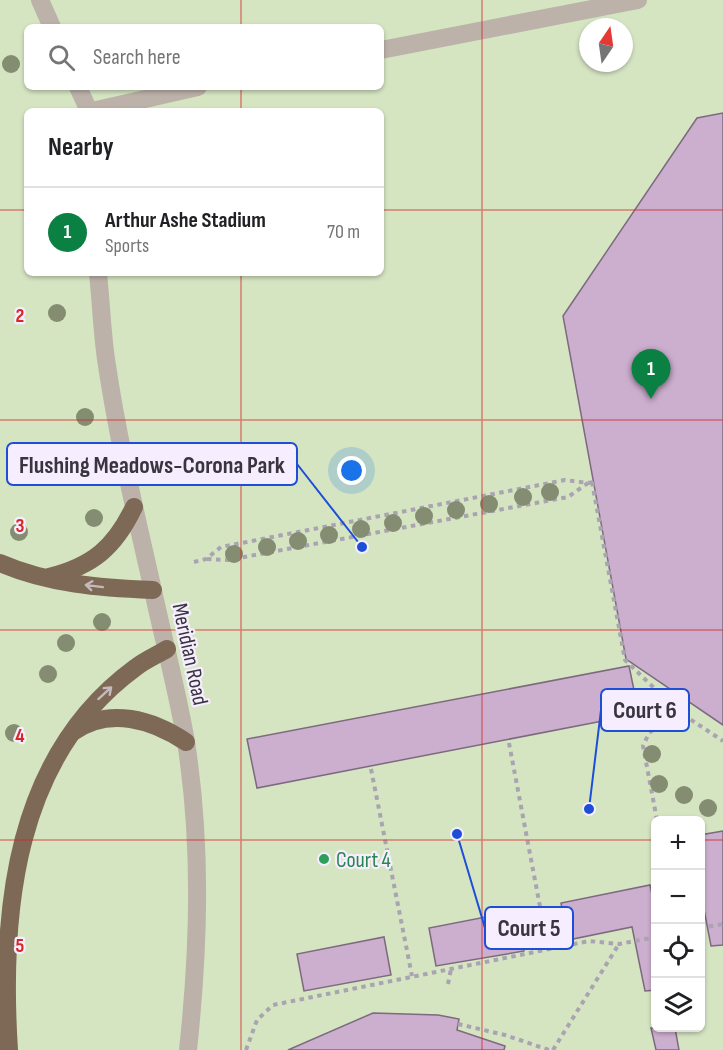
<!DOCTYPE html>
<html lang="en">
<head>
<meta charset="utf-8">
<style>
  :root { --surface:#fff; --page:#f6f6f6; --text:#202124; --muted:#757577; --line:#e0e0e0; --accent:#0b8043 }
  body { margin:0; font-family:"Sofia Sans Condensed",sans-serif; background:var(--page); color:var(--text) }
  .controls { position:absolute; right:18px; bottom:18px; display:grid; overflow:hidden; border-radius:9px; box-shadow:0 2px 4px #0004 }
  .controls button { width:54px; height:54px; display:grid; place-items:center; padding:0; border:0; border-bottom:2px solid var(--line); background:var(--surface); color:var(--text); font:30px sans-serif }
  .compass { position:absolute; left:579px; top:18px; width:54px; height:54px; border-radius:50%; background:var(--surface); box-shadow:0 2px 4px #0004; rotate:13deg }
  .you { position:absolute; left:352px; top:471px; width:21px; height:21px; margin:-15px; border:4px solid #fff; border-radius:50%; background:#1a73e8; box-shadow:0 0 0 9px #1a73e833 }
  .badge { display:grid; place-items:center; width:39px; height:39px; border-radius:50%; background:var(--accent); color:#fff; font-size:20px; font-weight:700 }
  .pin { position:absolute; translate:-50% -50px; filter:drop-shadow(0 2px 3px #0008) }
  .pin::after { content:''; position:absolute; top:32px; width:21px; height:18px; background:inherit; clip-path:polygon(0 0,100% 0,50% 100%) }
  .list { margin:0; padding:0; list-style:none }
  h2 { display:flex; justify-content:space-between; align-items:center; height:78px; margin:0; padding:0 24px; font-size:26px }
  h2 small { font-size:20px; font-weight:400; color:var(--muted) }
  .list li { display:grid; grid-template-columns:39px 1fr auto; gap:18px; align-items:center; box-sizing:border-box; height:90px; padding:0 24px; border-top:2px solid var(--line) }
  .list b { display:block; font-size:22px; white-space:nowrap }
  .list p { margin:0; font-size:20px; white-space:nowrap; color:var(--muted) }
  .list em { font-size:20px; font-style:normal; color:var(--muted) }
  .icon { flex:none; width:33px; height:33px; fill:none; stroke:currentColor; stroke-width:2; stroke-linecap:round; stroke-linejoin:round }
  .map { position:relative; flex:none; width:723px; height:1050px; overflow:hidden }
  .search { position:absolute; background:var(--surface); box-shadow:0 2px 4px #0004; left:24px; top:24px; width:360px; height:66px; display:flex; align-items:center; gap:15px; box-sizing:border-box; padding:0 21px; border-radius:9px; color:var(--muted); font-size:22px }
  .panel { position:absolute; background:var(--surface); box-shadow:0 2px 4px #0004; left:24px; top:108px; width:360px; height:168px; border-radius:9px }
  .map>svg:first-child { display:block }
  .green { fill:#d5e5c2; fill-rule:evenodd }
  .building { fill:#ccaece; stroke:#7d6a7e; stroke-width:1.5 }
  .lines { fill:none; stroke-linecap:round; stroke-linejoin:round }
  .path { stroke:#aaa3b1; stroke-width:4; stroke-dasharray:4.5 4.5; stroke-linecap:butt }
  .street { stroke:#bcb2a9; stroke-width:18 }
  .highway { stroke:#7e6957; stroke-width:18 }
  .tree { fill:#848c72 }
  .oneway { stroke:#c6b9bb }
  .grid { fill:none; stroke:#d62828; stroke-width:1.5; stroke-opacity:0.55 }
  .leisure-dot { fill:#2e9e5b; stroke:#f6eefe; stroke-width:2 }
  .labels { text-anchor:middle; stroke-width:4.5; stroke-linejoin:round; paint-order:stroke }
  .street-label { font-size:22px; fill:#39343e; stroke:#f6eefe }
  .leisure-label { font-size:22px; fill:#27864d; stroke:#f6eefe; text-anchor:start }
  .grid-label { font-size:20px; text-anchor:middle; font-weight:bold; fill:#d62828; stroke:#f6eefe; stroke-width:4.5; stroke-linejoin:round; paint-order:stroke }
  .leader { fill:none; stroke:#1d4ed8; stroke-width:2 }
  .callout-dot { fill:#1d4ed8; stroke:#f6eefe; stroke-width:2 }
  .callout { fill:#f6eefe; stroke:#1d4ed8; stroke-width:2 }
  .callout-label { font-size:24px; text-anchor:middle; font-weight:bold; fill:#39343e }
</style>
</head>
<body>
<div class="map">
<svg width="723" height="1050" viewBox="0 0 723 1050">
  <rect width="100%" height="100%" fill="#f6eefe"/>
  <path class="green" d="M0,0H723V1050H0ZM27,27H381V87H27ZM588,27H624V63H588ZM27,111H381V273H27ZM656,820H700V1028H656Z"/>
  <g class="building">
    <path d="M723,113V725L626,659L563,316L697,118Z"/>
    <path d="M629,666L639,714L257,788L247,739Z"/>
    <path d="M723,831V945L711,946L700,889V835Z"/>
    <path d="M650,885L656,913V990L645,991L632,927L568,940L561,903Z"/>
    <path d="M516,911L524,951L436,966L429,928Z"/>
    <path d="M384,937L391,975L304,991L297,954Z"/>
    <path d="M373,1013L438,1015L459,1019L457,1030L505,1046L504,1050H288Z"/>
    <path d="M651,1028H675L679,1050H656Z"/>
  </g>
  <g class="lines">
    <g class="path">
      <path d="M592,482L625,660L678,711L723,741"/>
      <path d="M207,559L228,560L568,497L588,483"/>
      <path d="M194,562L206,559L221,547L565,480L588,483L593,482"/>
      <path d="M509,743L548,949"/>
      <path d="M371,769L412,976"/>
      <path d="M657,820L643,746L649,733L678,711"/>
      <path d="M700,928L723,924"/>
      <path d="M448,984L451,969"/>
      <path d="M458,1024L505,1035L549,1050"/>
      <path d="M246,1050L257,1020L273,1005L589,941L619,944L656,937"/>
      <path d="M553,1050L619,944"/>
    </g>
    <g class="street">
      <path d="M40,0L52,27"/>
      <path d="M381,50L638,0"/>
      <path d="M78,87L89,111"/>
      <path d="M92,111L198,87"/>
      <path d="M98,273C101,302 102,331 106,359C117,435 135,511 152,586C163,638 177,689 186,742C202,845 199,947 188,1050"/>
    </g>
    <g class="highway">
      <path d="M0,563C48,584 101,588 153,590"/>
      <path d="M49,577C93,566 115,547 134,507"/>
      <path d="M73,732C109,706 153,720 186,742"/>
      <path d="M9,1050C0,910 15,756 135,668C145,660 157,655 167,649"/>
    </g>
  </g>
  <g class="tree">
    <circle cx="11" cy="64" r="9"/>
    <circle cx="57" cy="313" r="9"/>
    <circle cx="85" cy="417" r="9"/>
    <circle cx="550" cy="492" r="9"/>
    <circle cx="523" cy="497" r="9"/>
    <circle cx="489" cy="504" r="9"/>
    <circle cx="456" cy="510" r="9"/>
    <circle cx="424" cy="516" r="9"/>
    <circle cx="94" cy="518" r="9"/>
    <circle cx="393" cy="523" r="9"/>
    <circle cx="361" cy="529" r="9"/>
    <circle cx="19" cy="532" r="9"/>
    <circle cx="329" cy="535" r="9"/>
    <circle cx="298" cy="541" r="9"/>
    <circle cx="267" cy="547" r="9"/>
    <circle cx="234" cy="554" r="9"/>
    <circle cx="102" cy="622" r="9"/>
    <circle cx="66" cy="643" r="9"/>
    <circle cx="48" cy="674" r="9"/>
    <circle cx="14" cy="733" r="9"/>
    <circle cx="652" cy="754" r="9"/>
    <circle cx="659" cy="784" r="9"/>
    <circle cx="684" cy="795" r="9"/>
    <circle cx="708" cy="808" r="9"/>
  </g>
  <defs><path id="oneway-shaft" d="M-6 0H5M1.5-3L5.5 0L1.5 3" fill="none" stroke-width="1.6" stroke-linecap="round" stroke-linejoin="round" transform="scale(1.5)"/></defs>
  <g class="oneway">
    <use href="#oneway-shaft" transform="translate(94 586) rotate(-173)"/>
    <use href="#oneway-shaft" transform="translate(105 693) rotate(-42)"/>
  </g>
  <path class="grid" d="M241,0V27M482,0V1050M241,87V111M0,210H27M381,210H723M241,273V1050M0,420H723M0,630H723M0,840H656M700,840H723"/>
  <circle class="leisure-dot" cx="324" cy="859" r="6"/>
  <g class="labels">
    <g class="street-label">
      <text transform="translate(191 654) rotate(78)" y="8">Meridian Road</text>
    </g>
    <g class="leisure-label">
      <text x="336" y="867">Court 4</text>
    </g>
  </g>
  <g class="grid-label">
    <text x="20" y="322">2</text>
    <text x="20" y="532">3</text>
    <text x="20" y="742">4</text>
    <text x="20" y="952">5</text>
  </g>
  <path class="leader" d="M362 547L297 464M589 809L601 710M457 834L485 928"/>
  <g class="callout-dot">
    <circle cx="362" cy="547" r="6"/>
    <circle cx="589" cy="809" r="6"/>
    <circle cx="457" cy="834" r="6"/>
  </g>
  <g class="callout">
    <rect x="7" y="443" width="290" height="42" rx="6"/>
    <rect x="601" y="689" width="88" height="42" rx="6"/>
    <rect x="485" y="907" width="88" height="42" rx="6"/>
  </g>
  <g class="callout-label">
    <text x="152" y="473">Flushing Meadows-Corona Park</text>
    <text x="645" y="718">Court 6</text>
    <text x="529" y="936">Court 5</text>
  </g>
</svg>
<div class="controls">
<button>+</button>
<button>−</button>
<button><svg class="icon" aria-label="locate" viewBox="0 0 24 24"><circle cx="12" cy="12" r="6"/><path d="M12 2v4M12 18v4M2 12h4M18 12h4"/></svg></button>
<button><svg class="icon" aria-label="layers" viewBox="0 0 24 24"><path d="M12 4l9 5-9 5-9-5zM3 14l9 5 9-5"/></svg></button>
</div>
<svg class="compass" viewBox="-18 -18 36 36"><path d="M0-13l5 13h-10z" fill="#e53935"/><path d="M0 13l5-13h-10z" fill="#757577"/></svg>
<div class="you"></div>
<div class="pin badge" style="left:651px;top:399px">1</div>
<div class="search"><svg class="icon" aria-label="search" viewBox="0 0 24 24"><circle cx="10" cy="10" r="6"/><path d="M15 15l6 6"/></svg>Search here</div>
<section class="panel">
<h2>Nearby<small></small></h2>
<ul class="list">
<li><span class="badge">1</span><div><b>Arthur Ashe Stadium</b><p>Sports</p></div><em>70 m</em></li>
</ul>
</section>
</div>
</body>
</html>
